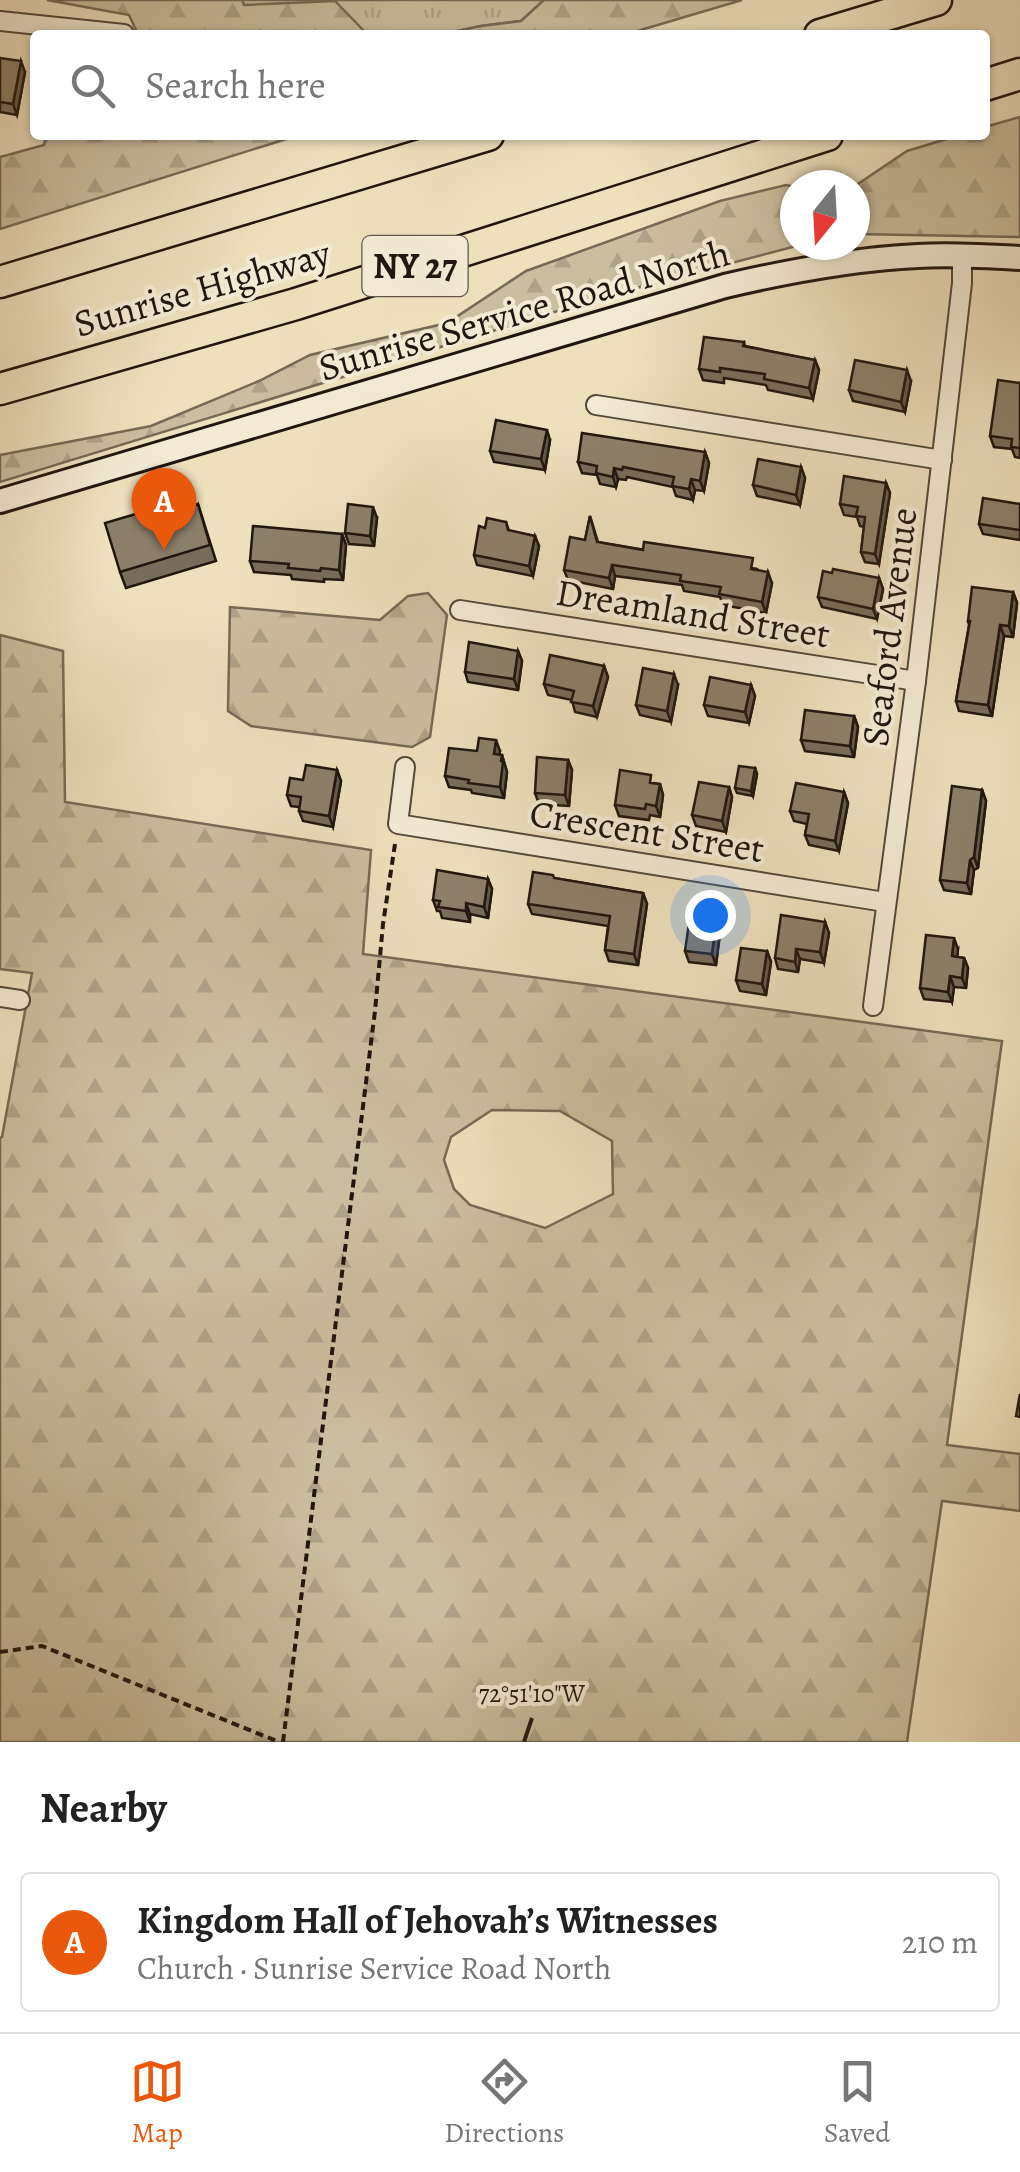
<!DOCTYPE html>
<html lang="en">
<head>
<meta charset="utf-8">
<style>
  :root { --surface:#fff; --page:#f2f2f2; --text:#222; --muted:#767676; --line:#e0e0e0; --accent:#ea580c }
  body { margin:0; font-family:Alegreya,serif; background:var(--page); color:var(--text) }
  .compass { position:absolute; left:780px; top:170px; width:90px; height:90px; border-radius:50%; background:var(--surface); box-shadow:0 2px 8px #0004; rotate:198deg }
  .you { position:absolute; left:710px; top:915px; width:35px; height:35px; margin:-25px; border:8px solid #fff; border-radius:50%; background:#1a73e8; box-shadow:0 0 0 15px #1a73e833 }
  .badge { display:grid; place-items:center; width:65px; height:65px; border-radius:50%; background:var(--accent); color:#fff; font-size:32px; font-weight:700 }
  .pin { position:absolute; translate:-50% -82px; filter:drop-shadow(0 2px 5px #0008) }
  .pin::after { content:''; position:absolute; top:52px; width:35px; height:30px; background:inherit; clip-path:polygon(0 0,100% 0,50% 100%) }
  .list { margin:0; padding:0; list-style:none }
  h2 { display:flex; justify-content:space-between; align-items:center; height:130px; margin:0; padding:0 40px; font-size:42px }
  h2 small { font-size:32px; font-weight:400; color:var(--muted) }
  .list li { display:grid; grid-template-columns:65px 1fr auto; gap:30px; align-items:center; box-sizing:border-box; height:140px; margin:0 20px 20px; padding:0 20px; border:2px solid var(--line); border-radius:10px }
  .list b { display:block; font-size:38px; white-space:nowrap }
  .list p { margin:0; font-size:32px; white-space:nowrap; color:var(--muted) }
  .list em { font-size:32px; font-style:normal; color:var(--muted) }
  .icon { flex:none; width:55px; height:55px; fill:none; stroke:currentColor; stroke-width:2; stroke-linecap:round; stroke-linejoin:round }
  .map { position:relative; flex:none; width:1020px; height:1742px; overflow:hidden }
  .search { position:absolute; background:var(--surface); box-shadow:0 2px 8px #0004; left:30px; right:30px; top:30px; height:110px; display:flex; align-items:center; gap:25px; box-sizing:border-box; padding:0 35px; border-radius:10px; color:var(--muted); font-size:38px }
  .sheet { height:290px; background:var(--surface) }
  nav { display:flex; justify-content:space-around; align-items:center; box-sizing:border-box; height:140px; border-top:2px solid var(--line); background:var(--surface); font-size:28px; color:var(--muted) }
  nav a { display:grid; justify-items:center; gap:5px }
  nav .on { color:var(--accent) }
  .map>svg:first-child { display:block }
  .grass { fill:url(#grass-tufts); stroke:#766a57; stroke-width:2.5 }
  .forest { fill:url(#forest-firs); stroke:#766a57; stroke-width:2.5; fill-rule:evenodd }
  .lines { fill:none; stroke-linecap:round; stroke-linejoin:round }
  .street-casing { stroke:#54483a; stroke-width:22 }
  .secondary-casing { stroke:#21160f; stroke-width:28 }
  .highway-casing { stroke:#21160f; stroke-width:35 }
  .path { stroke:#21160f; stroke-width:4; stroke-dasharray:8 5; stroke-linecap:butt }
  .street { stroke:#f4ead4; stroke-width:18 }
  .secondary { stroke:#f4ead4; stroke-width:22 }
  .highway { stroke:#eedfbd; stroke-width:30 }
  .wall { fill:#786d5a; stroke:#21160f; stroke-width:2.5 }
  .shaded-wall { fill:#62594a; stroke:#21160f; stroke-width:2.5 }
  .building { fill:#8c7f69; stroke:#21160f; stroke-width:2.5 }
  .ticks { fill:none; stroke:#21160f; stroke-width:4 }
  .labels { text-anchor:middle; stroke-width:8; stroke-linejoin:round; paint-order:stroke }
  .shield { fill:#f4ead4; stroke:#60564a; stroke-width:2.5 }
  .shield-label { font-size:35px; font-weight:bold; fill:#21160f }
  .street-label { font-size:38px; fill:#21160f; stroke:#f4ead4 }
  .ticks-label { font-size:25px; text-anchor:middle; fill:#21160f; stroke:#f4ead4; stroke-width:8; stroke-linejoin:round; paint-order:stroke }
</style>
</head>
<body>
<div class="map">
<svg width="1020" height="1742" viewBox="0 0 1020 1742">
  <defs>
    <pattern id="grass-tufts" width="24" height="20" patternUnits="userSpaceOnUse" patternTransform="scale(2.5)"><rect width="24" height="20" fill="#cbbd9f"/><path d="M3 7l-1-3M5 7V3M7 7l1-3M15 17l-1-3M17 17v-4M19 17l1-3" fill="none" stroke="#aea288"/></pattern>
    <pattern id="forest-firs" width="22" height="20" patternUnits="userSpaceOnUse" patternTransform="scale(2.5)"><rect width="22" height="20" fill="#cbbd9f"/><path d="M5 1l3.5 6h-7zM16 11l3.5 6h-7z" fill="#aea288"/></pattern>
  </defs>
  <rect width="100%" height="100%" fill="#eedfbd"/>
  <filter id="stains"><feTurbulence type="fractalNoise" baseFrequency=".002" numOctaves="4"/><feColorMatrix values="0 0 0 0 .2 0 0 0 0 .09 0 0 0 0 .02 0 0 0 .5 -.17"/></filter>
  <radialGradient id="worn" r=".72"><stop offset=".6" stop-color="#630" stop-opacity="0"/><stop offset="1" stop-color="#630" stop-opacity=".3"/></radialGradient>
  <path class="grass" d="M242,0H544L521,21L481,26L439,35H358L364,32L244,5Z"/>
  <g class="forest">
    <path d="M47,0H242L244,5L335,1L365,32L358,35H135L136,30L129,15Z"/>
    <path d="M544,0H742L624,35H439L481,26L521,21Z"/>
    <path d="M1020,117V237L855,234V186L907,151L960,135H985V127Z"/>
    <path d="M46,135H299L0,229V157L44,145Z"/>
    <path d="M786,185L795,187V245H800L610,295L0,482V455L151,426L259,381L310,355L447,323L526,271L720,201Z"/>
    <path d="M428,593L447,615L430,737L412,747L251,726L228,711L230,607L380,620L408,596Z"/>
    <path d="M0,635L63,651L65,802L371,850L363,954L1002,1041L947,1445L1020,1454V1511L942,1501L907,1742H0V1138L2,1137L32,973L0,969ZM492,1110L560,1111L612,1141L613,1194L545,1228L470,1205L454,1189L444,1160L451,1137Z"/>
  </g>
  <g class="lines">
    <defs>
      <g id="street">
        <path d="M0,21L124,34"/>
        <path d="M596,405L942,460"/>
        <path d="M460,610L916,681"/>
        <path d="M405,767L398,824L885,902"/>
        <path d="M0,997L20,1000"/>
        <path d="M873,1006L916,681L962,283V255"/>
      </g>
      <path id="secondary" d="M0,501L725,286C789,271 852,259 918,256C952,254 986,256 1020,258"/>
      <g id="highway">
        <path d="M820,35L936,0"/>
        <path d="M985,85L1020,74"/>
        <path d="M0,282L488,135"/>
        <path d="M0,389L296,304L827,135"/>
      </g>
    </defs>
    <use href="#street" class="street-casing"/>
    <use href="#secondary" class="secondary-casing"/>
    <use href="#highway" class="highway-casing"/>
    <g class="path">
      <path d="M0,1652L42,1646L279,1742"/>
      <path d="M283,1742L375,1011L383,924L395,844"/>
    </g>
    <use href="#street" class="street"/>
    <use href="#secondary" class="secondary"/>
    <use href="#highway" class="highway"/>
  </g>
  <g class="wall">
    <path d="M0,58L25,72L17,115L0,112Z"/>
    <path d="M744,342L745,346L815,360L819,370L813,399L768,390L766,385L724,378V383L703,380L699,369Z"/>
    <path d="M911,381L905,412L853,401L849,390Z"/>
    <path d="M1020,383V458L1015,457L1012,449L994,447L990,436Z"/>
    <path d="M550,440L545,470L494,462L490,451Z"/>
    <path d="M705,452L709,463L704,491L695,490L693,500L676,496L673,487L627,477L626,480L618,479L616,487L600,484L597,475L582,473L578,462Z"/>
    <path d="M801,467L805,478L800,505L757,496L753,485Z"/>
    <path d="M886,483L890,493L879,564L865,562L861,552L864,527L860,526L857,517L844,515L840,504Z"/>
    <path d="M198,504L216,561L126,588L120,572Z"/>
    <path d="M1020,504V540L983,534L979,524Z"/>
    <path d="M590,516L598,542L757,569L772,583L766,613L723,605L720,597L684,591L682,585L615,576L613,589L568,580L564,570L585,540Z"/>
    <path d="M377,518L374,546L349,544L345,533Z"/>
    <path d="M506,522L509,531L535,536L539,546L533,576L477,565L474,555L485,528Z"/>
    <path d="M342,534L346,545L343,580L324,579V582L292,579L291,575L254,572L250,561Z"/>
    <path d="M879,578L883,589L877,619L822,607L818,597Z"/>
    <path d="M1013,592L1017,603L1013,637L1004,636L992,716L959,711L956,701L969,625L968,621Z"/>
    <path d="M518,651L522,661L518,690L468,682L465,672Z"/>
    <path d="M604,666L608,677L597,717L575,712L572,700L548,695L544,684Z"/>
    <path d="M678,685L671,722L640,715L636,705Z"/>
    <path d="M751,685L755,696L749,723L708,716L704,705Z"/>
    <path d="M854,716L858,727L854,757L805,751L801,740Z"/>
    <path d="M477,751H500L499,755H502L507,772L504,798L472,793L471,790L449,787L445,776Z"/>
    <path d="M568,760L572,770L569,806L539,804L535,793Z"/>
    <path d="M755,768L757,774L753,796L737,793L735,788Z"/>
    <path d="M337,770L341,781L333,827L303,821L299,811V807L291,806L287,795L303,780Z"/>
    <path d="M654,783L660,784L663,795L660,817L650,815L649,820L619,816L615,805Z"/>
    <path d="M729,787L732,797L726,832L696,826L692,815Z"/>
    <path d="M982,790L986,801L978,868L974,870L971,894L944,890L940,880Z"/>
    <path d="M844,792L848,803L839,851L809,845L805,835L807,824L794,821L790,811Z"/>
    <path d="M554,878L643,893L647,904L638,965L609,961L605,950L608,926L532,914L528,904Z"/>
    <path d="M488,879L492,889L488,918L470,914V922L442,918L440,911H437L433,900Z"/>
    <path d="M722,917L716,965L689,962L685,951Z"/>
    <path d="M825,922L829,933L824,963L800,959L798,972L778,969L775,958Z"/>
    <path d="M958,949L957,957L964,958L968,968L966,988L954,987L952,1002L924,999L920,988Z"/>
    <path d="M767,951L771,962L766,995L740,991L736,980Z"/>
  </g>
  <g class="shaded-wall">
    <path d="M21,61L25,72L17,115L13,104Z"/>
    <path d="M815,360L819,370L813,399L809,388Z"/>
    <path d="M907,370L911,381L905,412L901,402Z"/>
    <path d="M547,430L550,440L545,470L541,459Z"/>
    <path d="M705,452L709,463L704,491L700,481Z"/>
    <path d="M801,467L805,478L800,505L796,495Z"/>
    <path d="M614,468L618,479L616,487L613,477Z"/>
    <path d="M691,479L695,490L693,500L689,489Z"/>
    <path d="M886,483L890,493L879,564L875,554Z"/>
    <path d="M373,507L377,518L374,546L370,536Z"/>
    <path d="M342,534L346,545L343,580L339,570Z"/>
    <path d="M535,536L539,546L533,576L529,566Z"/>
    <path d="M612,565L615,576L613,589L609,578Z"/>
    <path d="M768,572L772,583L766,613L762,602Z"/>
    <path d="M879,578L883,589L877,619L873,609Z"/>
    <path d="M1013,592L1017,603L1013,637L1009,626Z"/>
    <path d="M1000,625L1004,636L992,716L988,705Z"/>
    <path d="M518,651L522,661L518,690L514,679Z"/>
    <path d="M604,666L608,677L597,717L593,706Z"/>
    <path d="M674,674L678,685L671,722L667,711Z"/>
    <path d="M751,685L755,696L749,723L745,712Z"/>
    <path d="M854,716L858,727L854,757L850,746Z"/>
    <path d="M496,740L500,751L497,765L494,754Z"/>
    <path d="M502,755L507,772L504,798L500,787Z"/>
    <path d="M568,760L572,770L569,806L565,795Z"/>
    <path d="M755,768L757,774L753,796L751,791Z"/>
    <path d="M337,770L341,781L333,827L329,816Z"/>
    <path d="M660,784L663,795L660,817L656,806Z"/>
    <path d="M729,787L732,797L726,832L722,821Z"/>
    <path d="M982,790L986,801L978,868L974,857Z"/>
    <path d="M844,792L848,803L839,851L835,841Z"/>
    <path d="M970,860L974,870L971,894L967,883Z"/>
    <path d="M488,879L492,889L488,918L484,907Z"/>
    <path d="M643,893L647,904L638,965L634,954Z"/>
    <path d="M466,903L470,914V922L466,911Z"/>
    <path d="M718,906L722,917L716,965L712,954Z"/>
    <path d="M825,922L829,933L824,963L820,952Z"/>
    <path d="M954,938L958,949L956,967L952,956Z"/>
    <path d="M796,949L800,959L798,972L795,962Z"/>
    <path d="M767,951L771,962L766,995L762,984Z"/>
    <path d="M964,958L968,968L966,988L962,978Z"/>
    <path d="M950,976L954,987L952,1002L948,992Z"/>
  </g>
  <g class="building">
    <path d="M0,58L21,61L13,104L0,102Z"/>
    <path d="M704,337L744,342L743,346L815,360L809,388L764,379L765,374L720,368V372L699,369Z"/>
    <path d="M855,360L907,370L901,402L849,390Z"/>
    <path d="M998,380L1020,383V448L1011,447L1012,439L990,436Z"/>
    <path d="M496,420L547,430L541,459L490,451Z"/>
    <path d="M582,433L705,452L700,481L691,479L689,489L672,486L674,477L623,467L622,470L614,468L613,477L596,473L597,466L578,462Z"/>
    <path d="M758,459L801,467L796,495L753,485Z"/>
    <path d="M844,476L886,483L875,554L861,552L865,517L856,516L858,507L840,504Z"/>
    <path d="M983,498L1020,504V530L979,524Z"/>
    <path d="M198,504L210,545L120,572L105,523L139,513L143,520Z"/>
    <path d="M348,504L373,507L370,536L345,533Z"/>
    <path d="M590,516L597,542L643,550L644,542L753,558L751,569L768,572L762,602L719,594L721,587L680,581L681,575L612,565L609,578L564,570L570,537L585,540Z"/>
    <path d="M487,518L506,522L508,530L535,536L529,566L474,555L479,526L485,528Z"/>
    <path d="M253,526L342,534L339,570L321,568L320,571L288,568L289,564L250,561Z"/>
    <path d="M833,569L879,578L873,609L818,597L823,571L832,573Z"/>
    <path d="M972,587L1013,592L1009,626L1000,625L988,705L956,701L970,621H968Z"/>
    <path d="M469,642L518,651L514,679L465,672Z"/>
    <path d="M550,655L604,666L593,706L571,702L574,691L544,684Z"/>
    <path d="M643,668L674,674L667,711L636,705Z"/>
    <path d="M710,677L751,685L745,712L704,705Z"/>
    <path d="M805,710L854,716L850,746L801,740Z"/>
    <path d="M479,738L496,740L494,754L502,755L501,761L503,762L500,787L468,783L469,780L445,776L449,748L477,751Z"/>
    <path d="M537,757L568,760L565,795L535,793Z"/>
    <path d="M306,765L337,770L329,816L299,811L301,797L287,795L290,778L303,780Z"/>
    <path d="M739,766L755,768L751,791L735,788Z"/>
    <path d="M620,770L651,775L650,783L660,784L656,806L646,804L645,809L615,805Z"/>
    <path d="M699,782L729,787L722,821L692,815Z"/>
    <path d="M796,783L844,792L835,841L805,835L809,814L790,811Z"/>
    <path d="M952,786L982,790L974,857L970,860L967,883L940,880Z"/>
    <path d="M437,870L488,879L484,907L466,903V911L438,907L440,901L433,900Z"/>
    <path d="M533,872L553,875L554,878L643,893L634,954L605,950L610,916L528,904Z"/>
    <path d="M692,902L718,906L712,954L685,951Z"/>
    <path d="M781,915L825,922L820,952L796,949L795,962L775,958Z"/>
    <path d="M926,935L954,938L952,956L964,958L962,978L950,976L948,992L920,988Z"/>
    <path d="M741,948L767,951L762,984L736,980Z"/>
    <path d="M1020,1394V1417L1016,1416Z"/>
  </g>
  <path class="ticks" d="M524,1742L532,1718"/>
  <g class="labels">
    <rect class="shield" x="362.5" y="236" width="105" height="60" rx="8"/>
    <g class="shield-label">
      <text x="415" y="278">NY 27</text>
    </g>
    <g class="street-label">
      <text transform="translate(202 288) rotate(-16)" y="13">Sunrise Highway</text>
      <text transform="translate(524 310) rotate(-16)" y="13">Sunrise Service Road North</text>
      <text transform="translate(693 613) rotate(9)" y="13">Dreamland Street</text>
      <text transform="translate(889 627) rotate(-83)" y="13">Seaford Avenue</text>
      <text transform="translate(647 831) rotate(9)" y="13">Crescent Street</text>
    </g>
  </g>
  <g class="ticks-label">
    <text x="532" y="1702">72°51'10"W</text>
  </g>
  <rect width="100%" height="100%" filter="url(#stains)"/>
  <rect width="100%" height="100%" fill="url(#worn)"/>
</svg>
<svg class="compass" viewBox="-18 -18 36 36"><path d="M0-13l5 13h-10z" fill="#e53935"/><path d="M0 13l5-13h-10z" fill="#767676"/></svg>
<div class="you"></div>
<div class="pin badge" style="left:164px;top:550px">A</div>
<div class="search"><svg class="icon" aria-label="search" viewBox="0 0 24 24"><circle cx="10" cy="10" r="6"/><path d="M15 15l6 6"/></svg>Search here</div>
</div>
<section class="sheet">
<h2>Nearby<small></small></h2>
<ul class="list">
<li><span class="badge">A</span><div><b>Kingdom Hall of Jehovah’s Witnesses</b><p>Church · Sunrise Service Road North</p></div><em>210 m</em></li>
</ul>
</section>
<nav>
<a class="on"><svg class="icon" aria-label="map" viewBox="0 0 24 24"><path d="M3 6l6-2 6 2 6-2v14l-6 2-6-2-6 2zM9 4v14M15 6v14"/></svg>Map</a>
<a><svg class="icon" aria-label="directions" viewBox="0 0 24 24"><path d="M12 3l9 9-9 9-9-9zM9 14v-3h6M13 9l2 2-2 2"/></svg>Directions</a>
<a><svg class="icon" aria-label="saved" viewBox="0 0 24 24"><path d="M7 4h10v16l-5-4-5 4z"/></svg>Saved</a>
</nav>
</body>
</html>
